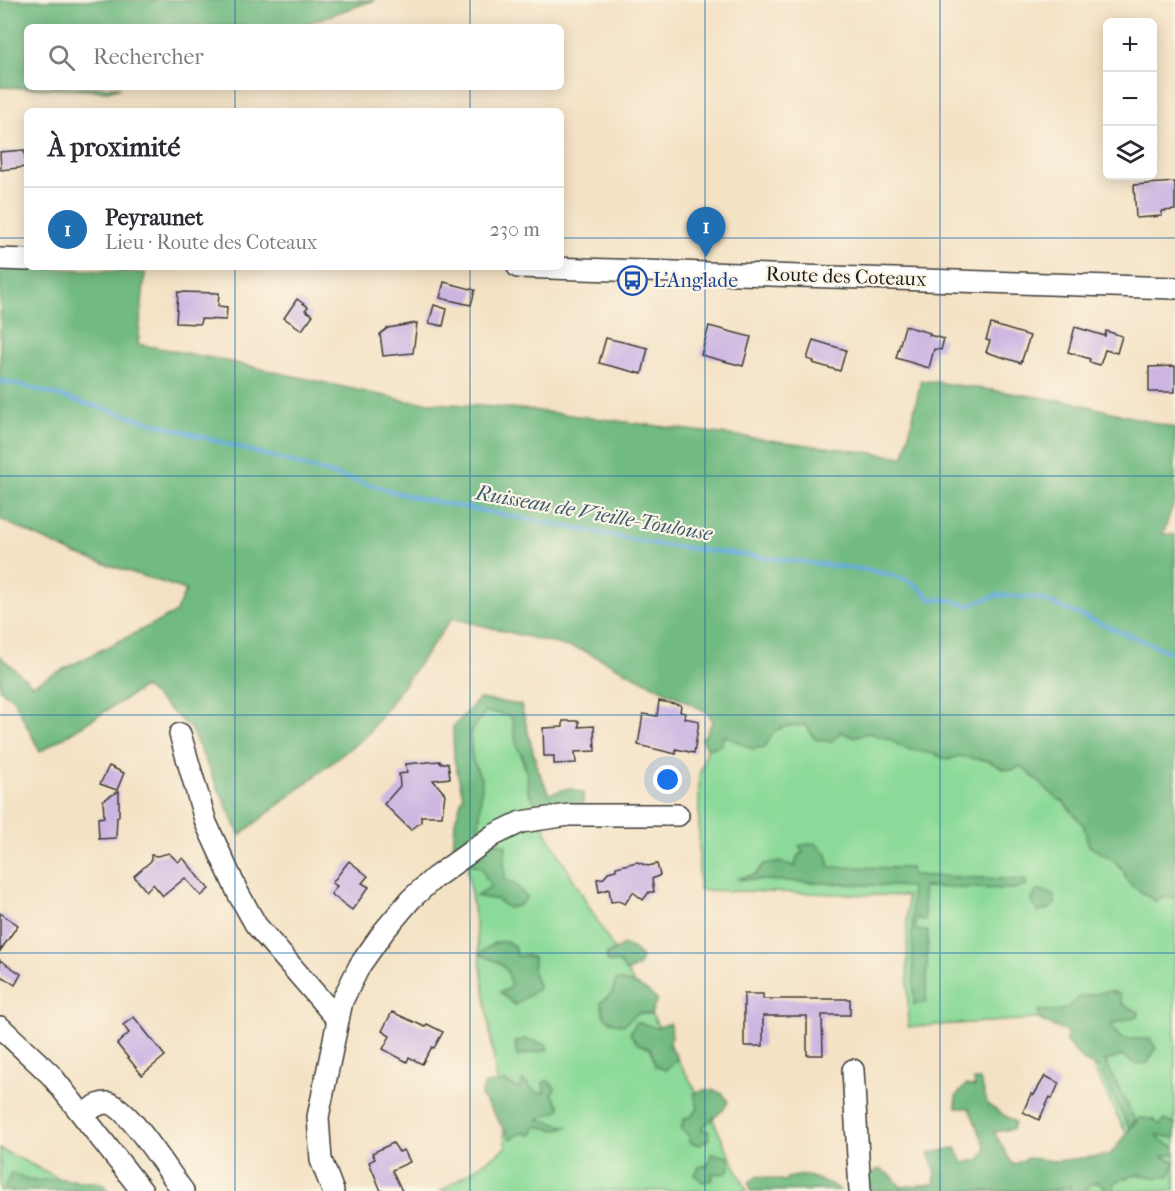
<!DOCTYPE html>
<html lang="fr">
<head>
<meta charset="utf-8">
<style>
  :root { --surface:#fff; --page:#f2f2f3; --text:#2b2b33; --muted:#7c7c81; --line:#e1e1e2; --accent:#1f6fb2 }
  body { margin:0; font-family:"IM FELL French Canon",serif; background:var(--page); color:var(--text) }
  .controls { position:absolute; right:18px; top:18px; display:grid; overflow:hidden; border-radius:9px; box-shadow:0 3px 15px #0003 }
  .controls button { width:54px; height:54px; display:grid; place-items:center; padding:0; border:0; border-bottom:2px solid var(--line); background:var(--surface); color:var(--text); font:30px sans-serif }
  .you { position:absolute; left:668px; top:780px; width:21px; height:21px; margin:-15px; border:4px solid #fff; border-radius:50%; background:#1a73e8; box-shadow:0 0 0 9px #1a73e833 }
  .badge { display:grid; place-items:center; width:39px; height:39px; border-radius:50%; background:var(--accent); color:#fff; font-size:20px; font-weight:700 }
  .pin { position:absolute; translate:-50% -50px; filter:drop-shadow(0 2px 3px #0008) }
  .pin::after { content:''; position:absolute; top:32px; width:21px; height:18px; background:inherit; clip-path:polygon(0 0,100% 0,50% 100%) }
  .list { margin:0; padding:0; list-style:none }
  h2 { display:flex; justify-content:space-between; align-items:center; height:78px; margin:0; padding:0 24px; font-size:26px }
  h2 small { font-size:20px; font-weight:400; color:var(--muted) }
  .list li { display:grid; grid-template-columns:39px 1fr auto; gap:18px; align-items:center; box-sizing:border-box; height:84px; padding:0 24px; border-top:2px solid var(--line) }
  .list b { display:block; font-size:22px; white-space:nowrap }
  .list p { margin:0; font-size:20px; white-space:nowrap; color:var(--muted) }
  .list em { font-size:20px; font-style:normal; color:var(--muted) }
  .icon { flex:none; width:33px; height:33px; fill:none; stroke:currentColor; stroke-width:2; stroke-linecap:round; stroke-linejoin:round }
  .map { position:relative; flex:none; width:1175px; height:1191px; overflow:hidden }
  .search { position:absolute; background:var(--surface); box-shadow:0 3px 15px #0003; left:24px; top:24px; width:540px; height:66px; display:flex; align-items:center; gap:15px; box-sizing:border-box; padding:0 21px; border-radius:9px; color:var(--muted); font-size:22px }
  .panel { position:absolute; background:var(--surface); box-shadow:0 3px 15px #0003; left:24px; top:108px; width:540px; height:162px; border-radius:9px }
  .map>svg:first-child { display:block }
  .green { fill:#8cda99; stroke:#547b5a; stroke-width:1.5 }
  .forest { fill:#71ba81; stroke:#466b4e; stroke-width:1.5 }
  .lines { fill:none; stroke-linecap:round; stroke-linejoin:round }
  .stream { stroke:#63aada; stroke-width:4.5 }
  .building { fill:#ccb5e2 }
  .minor-casing { stroke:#3c3a35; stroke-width:24 }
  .minor { stroke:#fff; stroke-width:21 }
  .grid { fill:none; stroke:#1f6fb2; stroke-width:1.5; stroke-opacity:0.55 }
  .labels { text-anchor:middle; stroke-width:4.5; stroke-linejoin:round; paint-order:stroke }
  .street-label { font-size:20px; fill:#1c1c1c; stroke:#fcf5e5 }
  .transit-label { font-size:20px; fill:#164399; stroke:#fcf5e5; text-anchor:start }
  .water-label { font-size:21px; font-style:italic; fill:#3c5c71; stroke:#fcf5e5 }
</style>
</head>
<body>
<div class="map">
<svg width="1175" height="1191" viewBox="0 0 1175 1191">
  <rect width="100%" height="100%" fill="#fcf5e5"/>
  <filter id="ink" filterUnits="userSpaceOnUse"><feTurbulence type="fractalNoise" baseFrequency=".0167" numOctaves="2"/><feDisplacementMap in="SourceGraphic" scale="12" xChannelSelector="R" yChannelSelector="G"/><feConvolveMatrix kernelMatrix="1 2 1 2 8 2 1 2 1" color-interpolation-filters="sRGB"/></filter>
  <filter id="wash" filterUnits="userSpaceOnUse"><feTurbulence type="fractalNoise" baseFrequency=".008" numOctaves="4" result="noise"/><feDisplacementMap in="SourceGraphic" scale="24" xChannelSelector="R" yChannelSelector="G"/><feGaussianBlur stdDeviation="1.35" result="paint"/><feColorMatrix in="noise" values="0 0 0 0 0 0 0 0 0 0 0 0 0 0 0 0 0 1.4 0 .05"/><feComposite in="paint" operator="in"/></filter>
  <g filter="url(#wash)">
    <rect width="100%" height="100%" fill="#f4e2c5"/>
    <g class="green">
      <path d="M481,707L510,709L524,766L547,834L713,1120L747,1191H441L506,1148L468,872L461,733Z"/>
      <path d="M717,718L834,719L1032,766L1140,890L1175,898V1191H949L1142,1165L1068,1017L908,1027L907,896L699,890V776Z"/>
      <path d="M0,1149L85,1191H0Z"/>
    </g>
    <g class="forest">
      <path d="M0,0H375L296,27H27V87H121L108,91L0,87Z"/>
      <path d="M0,266L145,273L138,344L217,359L407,401L522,409L904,457L921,380L1072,402L1175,428V499L1163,534L1175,535V898L1163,896L1155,901L1132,886L1124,876L1126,873L1114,860L1089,846L1083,824L1062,800H1059L1021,766L1012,770L1003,769L989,761L958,756L948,760L934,754L906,749L889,739L869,733L853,737L841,732L831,742L815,739L806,725L787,726L774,731L765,747L752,749L724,735L721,745L707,749L702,738L705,735L713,721L707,712L585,651L452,618L367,735L240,835L190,728L144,687L40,752L14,700L0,689V656L32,685L175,613L186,590L75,554L0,519Z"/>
      <path d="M479,699L521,705L537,767L549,794L569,788L583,793V808L541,813L528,791L527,774L522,755L517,748L512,717L497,713L485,712L470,733L472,758L482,781L479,829L483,840L453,853L455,821L463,796L454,759L453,727Z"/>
      <path d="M490,841L506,845L504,861L505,879L516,885L527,898L520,905L508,908L497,900L476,896L492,886L486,879L482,868L467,863Z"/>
      <path d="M815,843L827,854L830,867L911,868L912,875L1025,880L1027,886L1012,889L923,887L925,920L916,918L915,930L928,931L926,1002L914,1004L911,887L737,879L756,874L764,864C777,862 784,861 795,867L797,857L803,852L799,846Z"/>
      <path d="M1036,891H1044L1054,896L1055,904L1049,909L1038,912L1032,901Z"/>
      <path d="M506,941L514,946L517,956L525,955L534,958L533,973L539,988L515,1005L500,992L510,988C510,963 499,963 479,954L494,943Z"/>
      <path d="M624,945L634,949L642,958L638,967L626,972L620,963L608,962L606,955Z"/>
      <path d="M616,980C635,983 643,986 657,1000L651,1014L638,1013L623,1025L612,1022L604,1017L601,1002L612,993Z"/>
      <path d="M1111,991L1120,995L1122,1004L1139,1012L1138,1016L1112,1024C1117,1045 1134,1038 1150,1039L1156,1048L1148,1063L1136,1064L1122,1056L1105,1061L1135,1120L1129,1128L1100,1069L1085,1062L1066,1042L1067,1032L1041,1021L1038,1011C1061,1011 1061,1014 1080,997C1091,996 1100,992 1111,991Z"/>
      <path d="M636,1022L657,1028L670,1023L672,1035L669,1046L677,1057L674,1063L665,1070L655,1066L651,1049L637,1043L630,1034Z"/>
      <path d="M525,1039L546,1044L548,1050L517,1056L515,1042Z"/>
      <path d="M974,1080H980L988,1105L1015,1122L1013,1129L994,1132L1013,1165L1027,1158L1055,1161L1110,1155L1139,1118L1152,1119L1160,1125L1164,1120L1175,1124V1138L1157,1135L1160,1140L1175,1147V1154L1162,1156L1175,1162L1170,1175C1157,1180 1154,1176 1142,1175C1131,1174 1123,1180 1113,1183L1115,1191H1104V1185L1095,1182L1083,1191H1069L1070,1186L1049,1191H864L870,1186L867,1176L879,1169L892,1176L901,1187L934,1184L936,1173L929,1153L956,1148L963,1163L981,1159L986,1148L969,1108H956V1096L966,1085L975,1087Z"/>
      <path d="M523,1081L536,1092L544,1093L543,1082L548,1081L555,1088L552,1094L560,1107L558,1111L538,1119L567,1127L556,1130L536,1126L532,1135L522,1133L511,1139C500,1125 493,1110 481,1096L485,1084L506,1082L519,1089Z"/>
      <path d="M704,1090H713L723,1094L728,1102L723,1110L702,1127V1130L708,1131L709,1139L700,1145L690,1143L689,1136L681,1129L684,1119L690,1117L698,1109L694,1093Z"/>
      <path d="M711,1154L728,1156L730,1167L726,1173L712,1174L713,1180L703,1182L695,1175L699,1167L708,1165Z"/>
      <path d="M11,1173L32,1181L61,1179L102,1183L108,1191H6L4,1188Z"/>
      <path d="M805,1175C818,1180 829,1181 840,1190L751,1191L749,1182L758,1176L785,1181L787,1178Z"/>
    </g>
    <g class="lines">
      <path class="stream" d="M0,381L21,385L416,498L662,545L868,570C892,575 915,578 930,599L951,600L968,606L997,595L1038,598L1175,654"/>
    </g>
    <g id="blocks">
      <g class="building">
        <path d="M24,150L26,167L1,170L0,152Z"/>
        <path d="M1175,182V210L1162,211V216L1136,218L1134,185Z"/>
        <path d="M444,282L475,290L471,305L440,298Z"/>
        <path d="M178,292L219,293L218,306L227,307L226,320L201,319L200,324L176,323Z"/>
        <path d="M297,299L308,307L305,310L313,315L302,330L284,318Z"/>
        <path d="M434,305L447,309L443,326L429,323Z"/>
        <path d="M417,323L413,353L383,356L380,334L388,328Z"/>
        <path d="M991,324L1030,336L1021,363L986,352L990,341L986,340Z"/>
        <path d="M709,326L751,337L743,366L701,355Z"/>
        <path d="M905,326L930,333L929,335L944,339L941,350L934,349L929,368L896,358Z"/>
        <path d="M1075,327L1105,336L1106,331L1122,336L1117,353L1105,350L1100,365L1089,362L1090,359L1068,352Z"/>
        <path d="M606,338L648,348L642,374L599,363Z"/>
        <path d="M813,340L846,350L840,371L813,363L814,361L807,359Z"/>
        <path d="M1175,366V392H1149V367Z"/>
        <path d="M659,701L681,705L680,712L685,713L684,718L699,721L694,753L676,749V754L638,745L643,714L657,716Z"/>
        <path d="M563,721H579V727L594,726L595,751L575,752L576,763L554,764V756H544L543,728L563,727Z"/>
        <path d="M440,761V763H448L450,778L433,780L445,794L442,816H421V822L411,830L384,804L400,786L399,774L407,773L406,764Z"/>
        <path d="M109,766L124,773L117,790L100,784Z"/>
        <path d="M119,791V816L117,817L116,838L99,839L98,818L104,817L103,800Z"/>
        <path d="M169,853L178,862L183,858L209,889L201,896L185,878L163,896L153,884L146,891L134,876L151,861V855L157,856Z"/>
        <path d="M349,861L368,876L362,883L369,887L352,910L331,894L337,886L332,883Z"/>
        <path d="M637,862L648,866L657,864L660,875L652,879L654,892H649L643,900L633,892L625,904L619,901L611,902L609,889L599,892L597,879L604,878L608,872L616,870V867Z"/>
        <path d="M0,913L18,925L0,951Z"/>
        <path d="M0,960L21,974L15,985L0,975Z"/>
        <path d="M744,994H763V999H850V1015H822L823,1055H807V1016H763V1046H744Z"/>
        <path d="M392,1012L425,1027L427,1024L443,1032L434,1048L432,1047L422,1064L409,1057L407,1062L383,1049L390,1036L382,1031Z"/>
        <path d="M134,1017L165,1056L142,1075L117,1044L129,1033L123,1025Z"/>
        <path d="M1045,1076L1059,1083L1052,1099L1050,1097L1039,1120L1023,1112L1031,1094L1034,1095Z"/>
        <path d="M393,1143L399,1152L404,1150L410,1162L392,1170L402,1191H381L369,1162L375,1159L372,1153Z"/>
      </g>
    </g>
  </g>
  <g filter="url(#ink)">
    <use href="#blocks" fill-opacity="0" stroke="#3c3a35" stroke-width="1.5"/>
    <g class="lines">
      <defs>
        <g id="minor">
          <path d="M0,259L27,260"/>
          <path d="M518,267L1175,288"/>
          <path d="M180,734L206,823L238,893L256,925L338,1020"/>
          <path d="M0,1027L51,1075L142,1191"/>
          <path d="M853,1070L860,1191"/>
          <path d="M83,1114C91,1109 99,1102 108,1103C127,1105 170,1174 183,1191"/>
          <path d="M333,1191L321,1160L318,1117L342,1001L360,965L384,931L411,899L434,878L494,835L521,822L569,815H678"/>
        </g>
      </defs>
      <use href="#minor" class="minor-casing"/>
      <use href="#minor" class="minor"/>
    </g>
  </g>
  <path class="grid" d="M235,0V27M470,0V27M705,0V1191M940,0V1191M235,87V111M470,87V111M0,238H27M561,238H1175M235,267V1191M470,267V1191M0,476H1175M0,715H1175M0,953H1175"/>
  <defs>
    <symbol id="bus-ring" viewBox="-11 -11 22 22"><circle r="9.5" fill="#fcf5e5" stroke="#1a4fb4" stroke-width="1.5"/><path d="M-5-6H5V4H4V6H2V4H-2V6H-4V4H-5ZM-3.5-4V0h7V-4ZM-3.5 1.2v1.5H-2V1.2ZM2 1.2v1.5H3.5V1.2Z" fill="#1a4fb4"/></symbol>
  </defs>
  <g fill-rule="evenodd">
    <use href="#bus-ring" x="616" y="264" width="33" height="33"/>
  </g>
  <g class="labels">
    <g class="street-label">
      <text transform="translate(846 276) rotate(2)" y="7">Route des Coteaux</text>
    </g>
    <g class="transit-label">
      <text x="653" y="287">L'Anglade</text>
    </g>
    <g class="water-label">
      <text transform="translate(594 513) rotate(10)" y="7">Ruisseau de Vieille-Toulouse</text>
    </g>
  </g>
</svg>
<div class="controls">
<button>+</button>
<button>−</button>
<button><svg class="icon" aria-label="layers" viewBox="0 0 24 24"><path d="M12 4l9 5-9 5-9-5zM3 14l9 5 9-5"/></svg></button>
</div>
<div class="you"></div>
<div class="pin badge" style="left:706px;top:257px">1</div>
<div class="search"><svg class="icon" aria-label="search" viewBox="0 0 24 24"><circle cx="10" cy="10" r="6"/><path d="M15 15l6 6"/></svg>Rechercher</div>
<section class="panel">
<h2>À proximité<small></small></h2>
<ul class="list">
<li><span class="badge">1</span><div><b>Peyraunet</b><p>Lieu · Route des Coteaux</p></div><em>230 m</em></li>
</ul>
</section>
</div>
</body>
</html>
